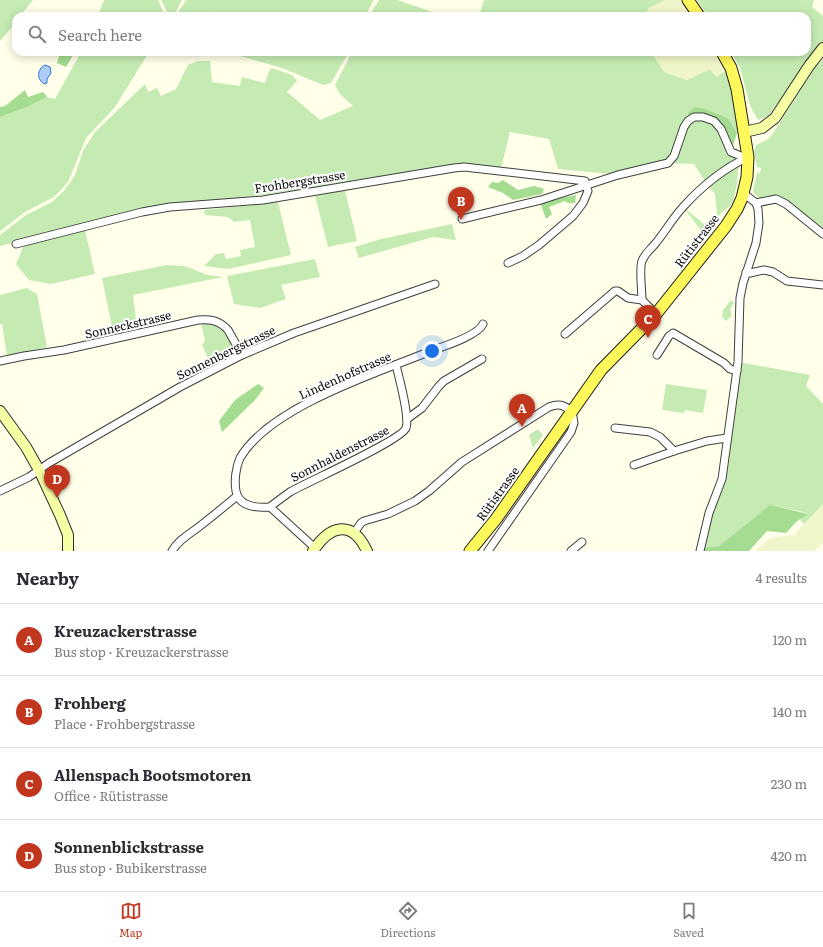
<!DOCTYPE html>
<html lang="en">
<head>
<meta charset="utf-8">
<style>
  :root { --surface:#fff; --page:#f7f7f7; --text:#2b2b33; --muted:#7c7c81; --line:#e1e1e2; --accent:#c1371e }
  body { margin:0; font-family:Literata,serif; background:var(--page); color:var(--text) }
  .you { position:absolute; left:432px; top:351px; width:14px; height:14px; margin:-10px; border:3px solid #fff; border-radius:50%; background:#1a73e8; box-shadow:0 0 0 6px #1a73e833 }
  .badge { display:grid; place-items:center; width:26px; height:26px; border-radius:50%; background:var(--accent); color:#fff; font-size:13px; font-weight:700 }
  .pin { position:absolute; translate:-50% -33px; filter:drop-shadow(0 1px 2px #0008) }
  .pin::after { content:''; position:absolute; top:21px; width:14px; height:12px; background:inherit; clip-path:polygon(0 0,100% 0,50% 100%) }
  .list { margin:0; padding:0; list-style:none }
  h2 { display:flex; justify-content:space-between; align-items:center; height:52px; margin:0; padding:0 16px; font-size:17px }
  h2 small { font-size:13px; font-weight:400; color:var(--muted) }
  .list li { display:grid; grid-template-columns:26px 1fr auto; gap:12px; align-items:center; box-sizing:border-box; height:72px; padding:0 16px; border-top:1px solid var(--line) }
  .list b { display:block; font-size:15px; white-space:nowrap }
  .list p { margin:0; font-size:13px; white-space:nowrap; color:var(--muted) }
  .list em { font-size:13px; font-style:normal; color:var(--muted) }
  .icon { flex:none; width:22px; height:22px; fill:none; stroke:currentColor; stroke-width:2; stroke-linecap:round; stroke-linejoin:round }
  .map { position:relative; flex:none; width:823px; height:551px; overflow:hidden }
  .search { position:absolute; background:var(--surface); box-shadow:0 2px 10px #0003; left:12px; right:12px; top:12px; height:44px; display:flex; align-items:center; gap:10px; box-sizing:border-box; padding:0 14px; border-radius:12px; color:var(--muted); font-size:15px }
  .sheet { height:340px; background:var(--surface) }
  nav { display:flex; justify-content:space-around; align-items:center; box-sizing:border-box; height:56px; border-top:1px solid var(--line); background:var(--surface); font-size:11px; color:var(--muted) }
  nav a { display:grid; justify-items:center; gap:2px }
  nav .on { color:var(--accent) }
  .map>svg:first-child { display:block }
  .farmland { fill:#f1f6ca }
  .green { fill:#c5ebb3 }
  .forest { fill:#a4dc91 }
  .water { fill:#adcdf9; stroke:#3072d3 }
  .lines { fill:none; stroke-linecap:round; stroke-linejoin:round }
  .street-casing { stroke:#3f3f3f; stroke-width:9 }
  .secondary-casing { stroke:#2e2e2e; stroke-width:12 }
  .primary-casing { stroke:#1d1d1d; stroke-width:13 }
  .street { stroke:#fff; stroke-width:7 }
  .secondary { stroke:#f7ffa5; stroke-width:10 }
  .primary { stroke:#fff85b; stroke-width:11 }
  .labels { text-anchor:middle; stroke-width:4; stroke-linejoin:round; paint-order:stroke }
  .street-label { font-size:12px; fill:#0c0c0c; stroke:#fff }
</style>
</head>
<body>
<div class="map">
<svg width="823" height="551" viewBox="0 0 823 551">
  <rect width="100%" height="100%" fill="#ffffea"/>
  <g class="farmland">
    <path d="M665,0H688L699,16H644L649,8Z"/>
    <path d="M651,52H722L731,68L716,77L710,69L687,80L663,72Z"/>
    <path d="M823,504V543L814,551H755L770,538L794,535Z"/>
  </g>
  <g class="green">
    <path d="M0,0H33L20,16H16V22L0,41Z"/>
    <path d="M104,0H158L165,16H98Z"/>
    <path d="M161,0H182L176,12L168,13Z"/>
    <path d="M186,0H374L365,16H214L210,11L204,16H176Z"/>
    <path d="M379,0H398L443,16H369Z"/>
    <path d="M484,0H665L649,8L644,16H479Z"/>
    <path d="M697,0H814L812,7L823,16V42L800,72L768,116L758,120L750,105L740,68L731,52H807V16H708Z"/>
    <path d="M81,52H149L115,107L86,138L68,182L54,197L25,212L0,231V117L27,107L47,97L55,99Z"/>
    <path d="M226,52H349L331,83L323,85L282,68Z"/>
    <path d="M352,52H651L664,72L687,80L710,69L716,77L731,68L744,132L737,133L728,118L703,108L695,107L703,117L724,139L739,159L737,184L733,201L729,207L722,212L715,220L706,237L683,207L704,224L717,214L715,194L707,184L694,164L668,163L611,174L558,169L549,139L510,132L501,168L455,165L230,200L161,204L0,246V235L26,215L52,202L64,191L75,175L83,151L95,132L145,84L148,92L157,88L161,96L176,89L188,65L198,61H210L212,82L240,86L242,77L265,83L269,71L272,68L292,75L297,81L287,92L320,120L353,106L339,93L335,85Z"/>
    <path d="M823,59V228L786,200L776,199L777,196L762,199L755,195L753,191L757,173H760L761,168L757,167L754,152L756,145L767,140L772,135L813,71Z"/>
    <path d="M345,190L357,241L328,247L315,196Z"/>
    <path d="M278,202L291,255L228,269L204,266L216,254L224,253L226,259L241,256L240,250L255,247L250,220L234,222L228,217L205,215L204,210Z"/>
    <path d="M452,224L456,240L433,237L359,258L355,247L381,239Z"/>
    <path d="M85,230L95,274L51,284L29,280L16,264L24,245Z"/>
    <path d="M315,259L320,277L281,285L286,299L260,308L234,304L227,276Z"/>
    <path d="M167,265L184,266L208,275L223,277L133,295L137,328L113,332L102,278Z"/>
    <path d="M27,288L37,294L47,347L7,356L2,324H0V295Z"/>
    <path d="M731,300L734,303L730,309L732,316L726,321L722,317L723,310Z"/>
    <path d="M201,323C222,324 226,334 235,351L234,355L211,365L202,345L205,341Z"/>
    <path d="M738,362L810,375L806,386L823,404V504L804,524L800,520L808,513L770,505L719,546L701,548L722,479Z"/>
    <path d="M666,384L707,390L703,413L685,410L684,413L662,410Z"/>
    <path d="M538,429L543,435L533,448L529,435Z"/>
  </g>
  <g class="forest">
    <path d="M60,52H75L66,67L57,63Z"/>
    <path d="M25,90L28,97L43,92L47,97L27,107L0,117V107L5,106Z"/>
    <path d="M695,107L703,108L728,118L737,133L731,152L724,139L703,117L688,121V113Z"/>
    <path d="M503,180L518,190L534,186L544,189L542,194L513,200L503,193L488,187L492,182L498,183Z"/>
    <path d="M576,195L575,203H568L565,201L549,207L552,214L546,219L540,202Z"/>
    <path d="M258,384L264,388L255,400L222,432L219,421L235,400Z"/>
    <path d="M770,505L808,514L796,522L786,533L767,531L749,551H700L701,548L719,546Z"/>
  </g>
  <path class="water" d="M45,65L50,67L51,73L47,79V83L45,84C36,80 37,69 45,65Z"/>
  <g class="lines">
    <defs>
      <g id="street">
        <path d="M756,203L776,199L786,204L823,234"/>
        <path d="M462,219L541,200L618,175L668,163L674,156L684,127L688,121L694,117H703L714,121L721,129L731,152L741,156L748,157"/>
        <path d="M16,244L142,212L170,207L263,200L454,168L464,167L585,181L588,191L583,203L573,216L539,245L523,256L508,263"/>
        <path d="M746,272L750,273L764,270L773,272L787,281L823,285"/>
        <path d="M642,300C642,291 639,268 642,261C645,253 650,250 655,244C665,232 672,219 683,207C701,187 723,169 748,157"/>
        <path d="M565,334L615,291H618L628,298L642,300L656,314"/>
        <path d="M657,355L669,336L673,333L724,363L730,369L737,371"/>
        <path d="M0,361L24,356L64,350L198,320C210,319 219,320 228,330L242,355"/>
        <path d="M407,419L422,408L439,386L444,381L482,359"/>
        <path d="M615,428L650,432L660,437L674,451L707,441L727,438"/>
        <path d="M634,465L674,451"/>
        <path d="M0,491L29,477L49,463L180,387L242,355L294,333L435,284"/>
        <path d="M270,507C276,502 283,497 290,492C307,482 402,440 406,428C410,417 399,378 396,365"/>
        <path d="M354,533L361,523L364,521L388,514L415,501L429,491L462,462L549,407C559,403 563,405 572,411L574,423L571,432L488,551"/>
        <path d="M315,548L270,507C257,508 239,507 236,491C234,481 236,467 240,458C270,406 382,371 436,349C448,345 478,335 483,324"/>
        <path d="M172,551C179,539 190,534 200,526C213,516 225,506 237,496"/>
        <path d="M571,551L582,542"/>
        <path d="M700,551L709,513L722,479L738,362L740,298L743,283L756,243L759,223L758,209L756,203L743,193"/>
      </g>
      <g id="secondary">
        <path d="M744,132L762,128L775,118L809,66L823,48"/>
        <path d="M0,411L26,447L39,470L60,515L68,535V551"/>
        <path d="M313,551C330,525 352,519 367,551"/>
      </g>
      <g id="primary">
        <path d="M688,0L699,16"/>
        <path d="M470,551L496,519L601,370L656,314L726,226L737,209L742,198L747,177L748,157L737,89L731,68L722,52"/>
      </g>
    </defs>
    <use href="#street" class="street-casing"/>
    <use href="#secondary" class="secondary-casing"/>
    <use href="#primary" class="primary-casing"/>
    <use href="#street" class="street"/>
    <use href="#secondary" class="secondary"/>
    <use href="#primary" class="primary"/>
  </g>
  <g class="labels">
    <g class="street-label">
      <text transform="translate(300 182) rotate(-9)" y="4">Frohbergstrasse</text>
      <text transform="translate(697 241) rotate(-52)" y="4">Rütistrasse</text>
      <text transform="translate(128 325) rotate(-13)" y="4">Sonneckstrasse</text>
      <text transform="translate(226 353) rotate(-26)" y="4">Sonnenbergstrasse</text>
      <text transform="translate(345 376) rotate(-24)" y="4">Lindenhofstrasse</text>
      <text transform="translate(340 454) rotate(-27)" y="4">Sonnhaldenstrasse</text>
      <text transform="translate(498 494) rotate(-54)" y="4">Rütistrasse</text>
    </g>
  </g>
</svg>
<div class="you"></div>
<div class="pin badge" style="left:522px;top:427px">A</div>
<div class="pin badge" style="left:461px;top:220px">B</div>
<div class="pin badge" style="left:648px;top:338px">C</div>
<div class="pin badge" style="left:57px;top:498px">D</div>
<div class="search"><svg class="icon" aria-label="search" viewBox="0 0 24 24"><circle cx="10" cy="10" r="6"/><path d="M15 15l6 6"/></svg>Search here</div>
</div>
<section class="sheet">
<h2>Nearby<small>4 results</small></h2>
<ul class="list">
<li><span class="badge">A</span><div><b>Kreuzackerstrasse</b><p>Bus stop · Kreuzackerstrasse</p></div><em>120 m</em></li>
<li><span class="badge">B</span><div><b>Frohberg</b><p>Place · Frohbergstrasse</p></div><em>140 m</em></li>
<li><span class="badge">C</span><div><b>Allenspach Bootsmotoren</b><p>Office · Rütistrasse</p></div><em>230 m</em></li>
<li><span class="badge">D</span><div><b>Sonnenblickstrasse</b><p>Bus stop · Bubikerstrasse</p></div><em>420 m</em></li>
</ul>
</section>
<nav>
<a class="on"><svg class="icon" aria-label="map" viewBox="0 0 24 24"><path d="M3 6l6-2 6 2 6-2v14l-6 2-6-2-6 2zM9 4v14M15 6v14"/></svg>Map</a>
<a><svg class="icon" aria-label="directions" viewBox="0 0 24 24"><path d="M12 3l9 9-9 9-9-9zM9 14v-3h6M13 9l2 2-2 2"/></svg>Directions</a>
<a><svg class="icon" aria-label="saved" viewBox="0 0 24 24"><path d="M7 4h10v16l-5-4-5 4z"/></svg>Saved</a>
</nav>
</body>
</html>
